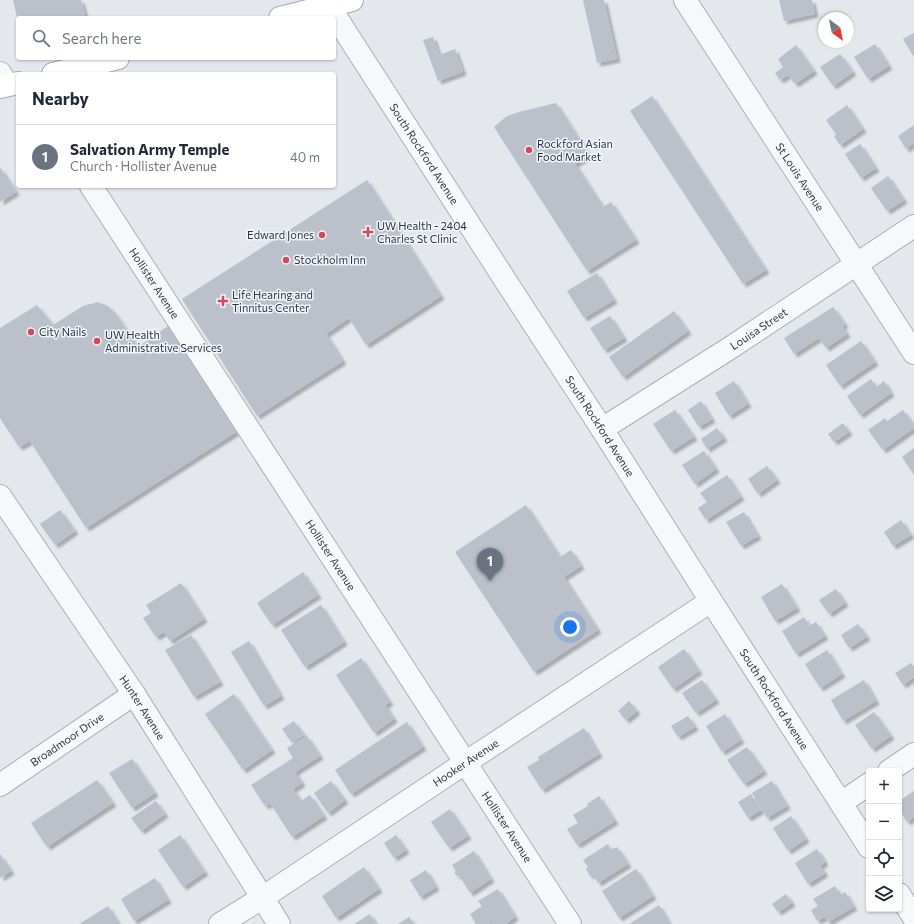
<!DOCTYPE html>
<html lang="en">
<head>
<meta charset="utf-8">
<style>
  :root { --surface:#fff; --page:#f2f2f3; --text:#1f2937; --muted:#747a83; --line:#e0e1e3; --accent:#ea580c }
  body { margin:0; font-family:Commissioner,sans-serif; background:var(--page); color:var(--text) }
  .controls { position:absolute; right:12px; bottom:12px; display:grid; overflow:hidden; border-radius:4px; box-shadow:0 1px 3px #0004 }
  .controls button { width:36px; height:36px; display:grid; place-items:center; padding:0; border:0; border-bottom:1px solid var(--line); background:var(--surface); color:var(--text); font:20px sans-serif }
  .compass { position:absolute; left:818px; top:12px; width:36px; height:36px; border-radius:50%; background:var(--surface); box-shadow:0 1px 3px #0004; rotate:147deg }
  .you { position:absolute; left:570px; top:627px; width:14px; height:14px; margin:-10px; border:3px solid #fff; border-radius:50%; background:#1a73e8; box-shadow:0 0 0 6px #1a73e833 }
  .badge { display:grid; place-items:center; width:26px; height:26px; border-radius:50%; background:var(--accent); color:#fff; font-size:13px; font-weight:700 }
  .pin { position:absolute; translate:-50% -33px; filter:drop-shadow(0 1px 2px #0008) }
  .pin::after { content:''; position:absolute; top:21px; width:14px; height:12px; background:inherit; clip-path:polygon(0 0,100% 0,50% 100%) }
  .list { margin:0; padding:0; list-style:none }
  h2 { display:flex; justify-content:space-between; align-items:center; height:52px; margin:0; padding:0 16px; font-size:17px }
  h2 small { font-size:13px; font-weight:400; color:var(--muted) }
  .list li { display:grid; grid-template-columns:26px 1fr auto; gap:12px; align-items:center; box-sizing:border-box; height:64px; padding:0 16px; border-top:1px solid var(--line) }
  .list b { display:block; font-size:15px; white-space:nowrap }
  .list p { margin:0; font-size:13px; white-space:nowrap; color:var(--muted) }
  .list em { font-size:13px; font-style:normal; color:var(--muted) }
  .icon { flex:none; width:22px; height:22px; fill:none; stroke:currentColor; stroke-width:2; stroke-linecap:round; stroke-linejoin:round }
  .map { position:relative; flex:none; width:914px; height:924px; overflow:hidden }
  .search { position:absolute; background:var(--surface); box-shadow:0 1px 3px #0004; left:16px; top:16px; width:320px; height:44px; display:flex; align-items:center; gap:10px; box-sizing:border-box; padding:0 14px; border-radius:4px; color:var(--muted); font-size:15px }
  .panel { position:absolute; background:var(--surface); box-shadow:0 1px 3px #0004; left:16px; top:72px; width:320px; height:116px; border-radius:4px }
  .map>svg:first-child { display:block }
  .building { fill:#bbc0ca; filter:url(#shadow) }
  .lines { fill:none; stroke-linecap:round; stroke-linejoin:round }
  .minor-casing { stroke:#a9aeb7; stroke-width:24 }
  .major-casing { stroke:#a3abb8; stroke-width:24 }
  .minor { stroke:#f7f8fa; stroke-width:22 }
  .major { stroke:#fff; stroke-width:22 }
  .poi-dot { fill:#d1495b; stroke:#f4f6f9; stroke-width:1.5 }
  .labels { text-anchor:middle; stroke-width:3; stroke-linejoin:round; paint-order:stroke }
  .poi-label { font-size:11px; fill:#2b3445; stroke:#f4f6f9; text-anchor:start }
  .street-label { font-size:11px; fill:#2b3445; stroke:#f4f6f9 }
</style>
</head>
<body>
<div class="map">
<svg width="914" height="924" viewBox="0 0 914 924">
  <defs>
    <filter id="shadow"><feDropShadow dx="3.5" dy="3.5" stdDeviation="1" flood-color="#0004"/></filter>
  </defs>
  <rect width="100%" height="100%" fill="#e4e7ec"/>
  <g class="building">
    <path d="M13,0H81L85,15L74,18H17Z"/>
    <path d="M583,0H604L617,59L597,63Z"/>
    <path d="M779,0H812L815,14L784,21Z"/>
    <path d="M914,33V57L903,39Z"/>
    <path d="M433,37L439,55L455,49L463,72L438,81L423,40Z"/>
    <path d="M875,44L889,66L868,79L854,57Z"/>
    <path d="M796,45L814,71L795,84L788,75L780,80L775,73L783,67L778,59Z"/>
    <path d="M840,54L853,72L833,86L820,67Z"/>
    <path d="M652,96L766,270L743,284L630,111Z"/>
    <path d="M556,103L589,155L575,164L603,207L611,202L636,240L587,271L494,127L507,116L519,112Z"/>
    <path d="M847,105L863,129L840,145L834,136L836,134L826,120Z"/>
    <path d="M914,125V143L906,149L898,136Z"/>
    <path d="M860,144L876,168L861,178L845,154Z"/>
    <path d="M0,167L16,192L0,202Z"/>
    <path d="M888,176L904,200L887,211L871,188Z"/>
    <path d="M367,180L441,296L366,345L349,318L326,334L343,361L257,416L182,299Z"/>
    <path d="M597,273L614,300L584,318L567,291Z"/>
    <path d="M98,302L108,306L115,313L138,347L168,326L236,432L86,528L30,441L19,447L0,418V328L37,305L53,325L83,306Z"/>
    <path d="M833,307L845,324L842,326L847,334L826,348L819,338L794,354L784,338Z"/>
    <path d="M674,311L688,331L623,377L609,357Z"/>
    <path d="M610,316L624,338L604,350L590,328Z"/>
    <path d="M861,341L875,362L840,386L826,365Z"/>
    <path d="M871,379L876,387L884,381L891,393L860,415L847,396Z"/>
    <path d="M734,381L748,404L729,416L715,393Z"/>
    <path d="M701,401L712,419L699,427L688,410Z"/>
    <path d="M675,410L694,437L671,451L653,424Z"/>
    <path d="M903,410L914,425V428L883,450L868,430L885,418L887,421Z"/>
    <path d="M843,423L849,432L834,442L828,434Z"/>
    <path d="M717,428L724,438L707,449L701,439Z"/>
    <path d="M914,448V475L902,457Z"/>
    <path d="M704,451L716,469L695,484L682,465Z"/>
    <path d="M767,466L777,480L758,494L748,479Z"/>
    <path d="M727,475L741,497L706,520L698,508L707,502L700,493Z"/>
    <path d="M526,505L560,557L571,550L581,566L564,577L598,630L534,672L455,552Z"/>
    <path d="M60,510L75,531L55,545L40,524Z"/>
    <path d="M744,512L758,536L741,546L726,522Z"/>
    <path d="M901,520L911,535L893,546L884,532Z"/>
    <path d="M303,572L318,595L272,625L257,603Z"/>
    <path d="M181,583L204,619L170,641L164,632L156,637L143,618L151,613L146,605Z"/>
    <path d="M782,584L797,608L775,621L761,597Z"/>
    <path d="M836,589L845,603L829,614L819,600Z"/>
    <path d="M321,605L344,642L305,667L281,630Z"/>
    <path d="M804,617L809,626L816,622L825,636L796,654L782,631Z"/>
    <path d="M858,624L867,637L849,648L841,635Z"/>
    <path d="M191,635L220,682L194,697L165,650Z"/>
    <path d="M249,641L281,696L264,706L231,652Z"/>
    <path d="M684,649L699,671L673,689L658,667Z"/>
    <path d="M827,650L842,674L820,688L805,664Z"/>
    <path d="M361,658L390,702L385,705L394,719L374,733L336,675Z"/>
    <path d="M911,663L914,667V677L903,685L895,673Z"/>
    <path d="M702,680L716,700L696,713L682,693Z"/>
    <path d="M864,680L876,701L843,721L831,700Z"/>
    <path d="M234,694L272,750L243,770L205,714Z"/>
    <path d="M629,701L637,711L626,720L618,711Z"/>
    <path d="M874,712L891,736L872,749L855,725Z"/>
    <path d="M725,714L741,740L722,752L706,726Z"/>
    <path d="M688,716L695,727L678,737L671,726Z"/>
    <path d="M294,721L304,735L292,743L282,729Z"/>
    <path d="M407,722L423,747L351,794L335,770Z"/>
    <path d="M584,728L599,754L542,790L527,767L539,760L538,757Z"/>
    <path d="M307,736L320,756L295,772L302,783L293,789L301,801L310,795L324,816L292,837L270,803L265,806L251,785L293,758L287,748Z"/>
    <path d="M747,747L764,771L744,784L727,760Z"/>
    <path d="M132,759L155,793L132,808L109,773Z"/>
    <path d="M97,780L113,803L47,847L31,823Z"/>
    <path d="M331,781L345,800L328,813L314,793Z"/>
    <path d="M772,781L787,806L767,818L752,793Z"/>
    <path d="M914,791V817L907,822L899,809V801Z"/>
    <path d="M751,794L761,810L748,818L738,802Z"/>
    <path d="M599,796L615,821L577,845L567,829L578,823L573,815L588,806L587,804Z"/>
    <path d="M156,801L165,814L141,831L131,818Z"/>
    <path d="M450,809L468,836L449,848L431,822Z"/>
    <path d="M791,816L806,839L788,851L773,828Z"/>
    <path d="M180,835L205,872L183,887L158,850Z"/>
    <path d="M396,835L406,850L394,858L384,843Z"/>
    <path d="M608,844L611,850L617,847L628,864L598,883L593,874L590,876L586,869L588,867L583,860Z"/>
    <path d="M817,849L825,862L820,866L825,873L808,884L795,863Z"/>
    <path d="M474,851L491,879L470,893L459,875L457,876L454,872L456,871L452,865Z"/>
    <path d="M0,854L11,871L0,878Z"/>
    <path d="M364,867L379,889L336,918L322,896Z"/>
    <path d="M636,869L653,896L619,918L602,891Z"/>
    <path d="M426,870L436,887L420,897L410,880Z"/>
    <path d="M155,878L168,900L134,921L121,899Z"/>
    <path d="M835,886L840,895L845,892L854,907L828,922L825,917L817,921L811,910L818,906L813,899Z"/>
    <path d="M498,889L515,917L505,924H493L491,922L488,924H476L470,914L482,906L478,901Z"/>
    <path d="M786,894L792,903L778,912L772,904Z"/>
    <path d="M659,905L670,924H629Z"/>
    <path d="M108,906L119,924H79Z"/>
    <path d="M370,914L376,924H354Z"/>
    <path d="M409,917L414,924H398Z"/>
  </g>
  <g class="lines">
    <defs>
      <g id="minor">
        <path id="s1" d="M325,0L507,283L602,429L711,601L869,847"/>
        <path id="s2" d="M685,0L914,353"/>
        <path d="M0,73L7,85"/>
        <path id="s3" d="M91,186L570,924"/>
        <path id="s4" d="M602,429L730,348L914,226"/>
        <path id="s5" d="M0,496L134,694L279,924"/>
        <path d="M889,771L914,754"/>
        <path id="s6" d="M0,785L134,694"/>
        <path d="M841,803L869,784"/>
        <path d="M899,894L914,918"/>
        <path id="s7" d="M220,924L262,898L465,763L711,601"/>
      </g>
      <g id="major">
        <path d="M280,18L352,0"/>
        <path d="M53,74L118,58"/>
        <path d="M0,87L18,83"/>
      </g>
    </defs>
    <use href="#minor" class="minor-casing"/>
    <use href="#major" class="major-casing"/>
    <use href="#minor" class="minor"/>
    <use href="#major" class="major"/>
  </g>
  <g class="poi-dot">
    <circle cx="529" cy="150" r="4"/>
    <path d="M366 226h4v4h4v4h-4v4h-4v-4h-4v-4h4z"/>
    <circle cx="322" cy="235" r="4"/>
    <circle cx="286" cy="260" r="4"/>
    <path d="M221 295h4v4h4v4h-4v4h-4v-4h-4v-4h4z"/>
    <circle cx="31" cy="332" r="4"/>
    <circle cx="97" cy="341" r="4"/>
  </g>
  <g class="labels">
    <g class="poi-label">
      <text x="537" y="148">Rockford Asian<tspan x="537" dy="13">Food Market</tspan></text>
      <text x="377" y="230">UW Health - 2404<tspan x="377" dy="13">Charles St Clinic</tspan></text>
      <text x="314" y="239" text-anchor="end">Edward Jones</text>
      <text x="294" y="264">Stockholm Inn</text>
      <text x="232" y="299">Life Hearing and<tspan x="232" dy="13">Tinnitus Center</tspan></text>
      <text x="39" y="336">City Nails</text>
      <text x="105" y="339">UW Health<tspan x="105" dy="13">Administrative Services</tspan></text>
    </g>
    <g class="street-label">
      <text dy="4" stroke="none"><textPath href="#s1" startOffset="183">South Rockford Avenue</textPath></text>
      <text dy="4" stroke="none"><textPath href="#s2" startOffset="211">St Louis Avenue</textPath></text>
      <text dy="4" stroke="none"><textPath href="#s3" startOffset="116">Hollister Avenue</textPath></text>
      <text dy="4" stroke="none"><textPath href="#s4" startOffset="186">Louisa Street</textPath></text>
      <text dy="4" stroke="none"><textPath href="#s1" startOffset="507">South Rockford Avenue</textPath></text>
      <text dy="4" stroke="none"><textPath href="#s3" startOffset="440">Hollister Avenue</textPath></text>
      <text dy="4" stroke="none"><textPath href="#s1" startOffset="831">South Rockford Avenue</textPath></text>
      <text dy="4" stroke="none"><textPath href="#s5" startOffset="255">Hunter Avenue</textPath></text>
      <text dy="4" stroke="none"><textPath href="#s6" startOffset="81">Broadmoor Drive</textPath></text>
      <text dy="4" stroke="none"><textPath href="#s7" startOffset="294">Hooker Avenue</textPath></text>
      <text dy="4" stroke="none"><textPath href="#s3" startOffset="764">Hollister Avenue</textPath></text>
    </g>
  </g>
</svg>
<div class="controls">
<button>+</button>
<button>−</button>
<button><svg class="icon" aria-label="locate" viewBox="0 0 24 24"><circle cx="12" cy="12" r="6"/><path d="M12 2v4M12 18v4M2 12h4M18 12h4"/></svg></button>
<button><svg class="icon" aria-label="layers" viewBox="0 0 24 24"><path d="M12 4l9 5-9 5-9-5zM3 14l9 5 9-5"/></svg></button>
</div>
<svg class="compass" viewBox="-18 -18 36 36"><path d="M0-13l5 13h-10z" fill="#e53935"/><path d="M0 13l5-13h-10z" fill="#747a83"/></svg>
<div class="you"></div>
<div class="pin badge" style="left:490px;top:581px;background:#6b7280">1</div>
<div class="search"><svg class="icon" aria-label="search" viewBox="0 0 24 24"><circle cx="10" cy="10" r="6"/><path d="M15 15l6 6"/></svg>Search here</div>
<section class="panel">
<h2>Nearby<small></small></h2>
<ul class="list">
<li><span class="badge" style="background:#6b7280">1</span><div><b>Salvation Army Temple</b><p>Church · Hollister Avenue</p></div><em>40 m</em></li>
</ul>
</section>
</div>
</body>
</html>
